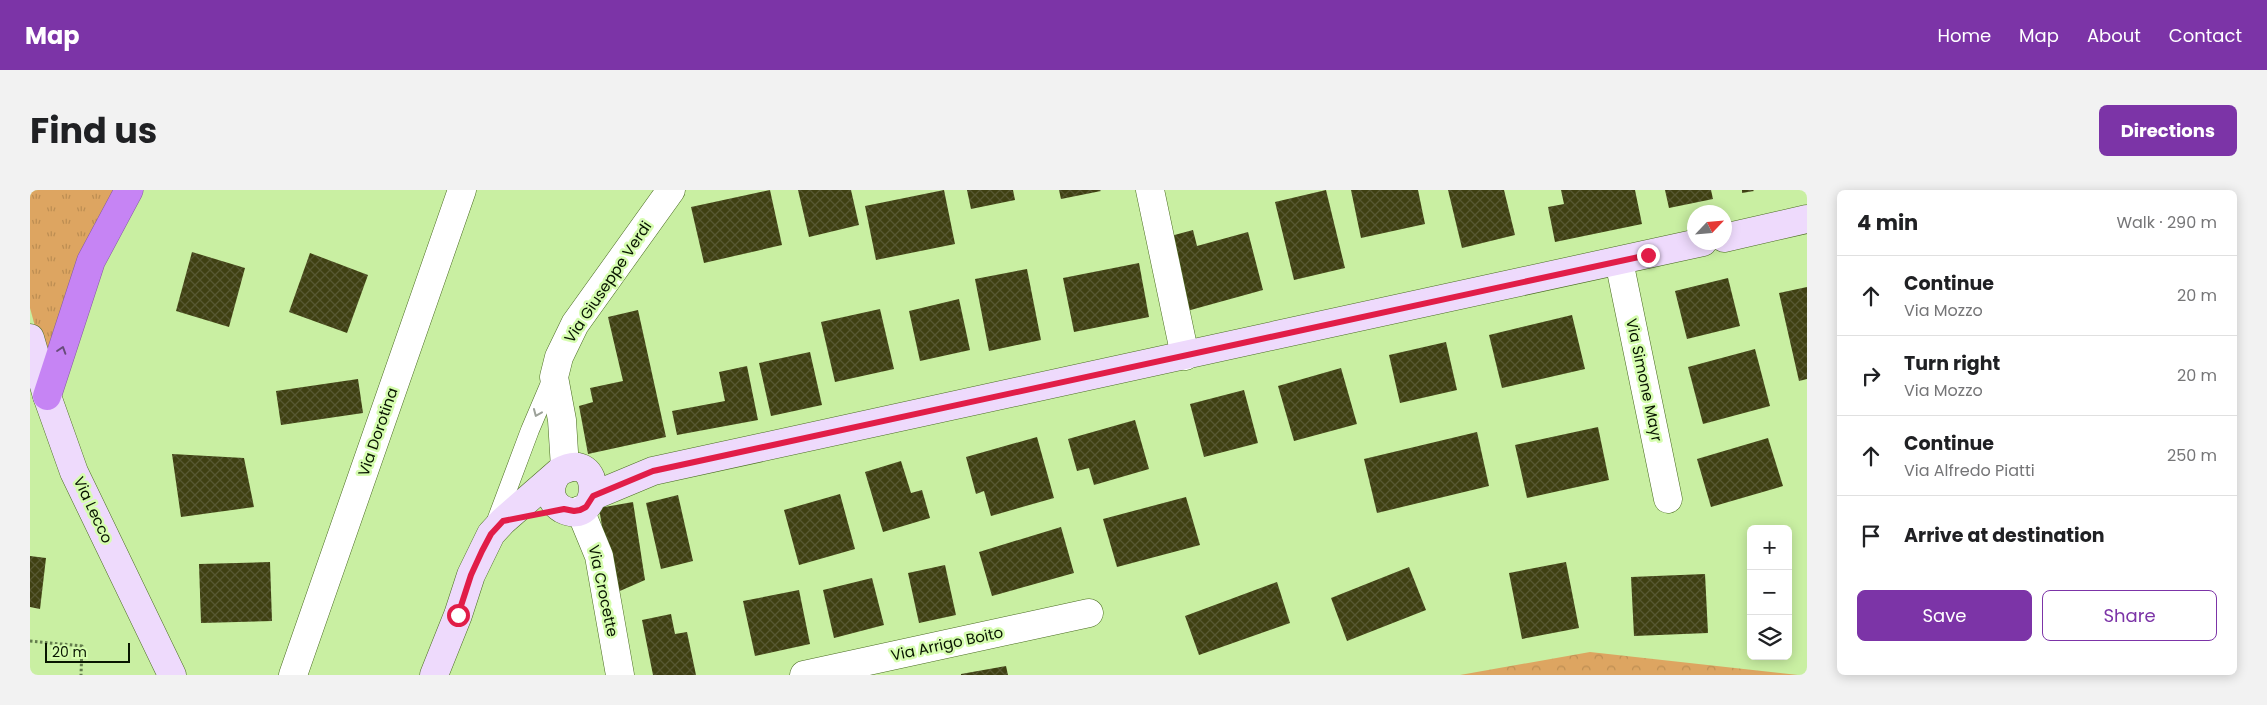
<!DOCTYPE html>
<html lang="en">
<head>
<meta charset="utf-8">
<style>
  :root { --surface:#fff; --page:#f2f2f2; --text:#202124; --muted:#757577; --line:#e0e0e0; --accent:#7c34a7 }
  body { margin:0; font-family:Poppins,sans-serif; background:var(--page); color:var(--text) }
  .controls { position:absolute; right:15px; bottom:15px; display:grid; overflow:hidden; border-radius:8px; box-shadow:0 2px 12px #0003 }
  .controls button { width:45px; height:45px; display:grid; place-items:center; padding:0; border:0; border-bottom:1px solid var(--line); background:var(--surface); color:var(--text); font:25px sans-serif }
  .compass { position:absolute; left:1657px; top:15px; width:45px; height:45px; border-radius:50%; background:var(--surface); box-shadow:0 2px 12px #0003; rotate:64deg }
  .scale { position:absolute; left:15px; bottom:12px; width:85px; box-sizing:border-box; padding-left:5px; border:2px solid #081500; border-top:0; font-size:14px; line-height:18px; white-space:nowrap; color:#081500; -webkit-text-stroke:4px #d6fdaf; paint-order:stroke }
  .stop { position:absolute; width:15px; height:15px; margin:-11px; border:4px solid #e11d48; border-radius:50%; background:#fff }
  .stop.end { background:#e11d48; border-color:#fff; box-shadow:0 1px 5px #0008 }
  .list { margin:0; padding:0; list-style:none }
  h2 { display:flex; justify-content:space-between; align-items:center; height:65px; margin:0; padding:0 20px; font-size:21px }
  h2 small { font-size:16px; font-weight:400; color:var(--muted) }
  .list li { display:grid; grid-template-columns:32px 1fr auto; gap:15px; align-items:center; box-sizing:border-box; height:80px; padding:0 20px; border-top:1px solid var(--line) }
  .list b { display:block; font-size:19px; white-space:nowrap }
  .list p { margin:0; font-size:16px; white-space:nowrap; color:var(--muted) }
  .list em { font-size:16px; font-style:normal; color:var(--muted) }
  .actions { display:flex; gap:10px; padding:15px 20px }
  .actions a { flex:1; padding:11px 0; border:1px solid var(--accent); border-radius:8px; text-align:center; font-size:18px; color:var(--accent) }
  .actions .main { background:var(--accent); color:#fff }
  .icon { flex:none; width:28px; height:28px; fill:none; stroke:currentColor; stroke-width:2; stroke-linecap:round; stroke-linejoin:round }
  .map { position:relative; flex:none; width:1777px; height:485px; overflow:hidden; border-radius:8px }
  header { display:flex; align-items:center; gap:30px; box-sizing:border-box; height:70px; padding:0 25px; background:var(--accent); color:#fff }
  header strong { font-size:24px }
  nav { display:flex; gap:28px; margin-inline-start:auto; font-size:18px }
  .intro { display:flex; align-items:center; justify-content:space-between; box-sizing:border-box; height:120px; padding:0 30px }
  h1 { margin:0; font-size:35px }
  .button { padding:12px 22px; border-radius:8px; background:var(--accent); color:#fff; font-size:18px; font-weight:700 }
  main { display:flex; gap:30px; padding:0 30px }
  aside { flex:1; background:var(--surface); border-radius:8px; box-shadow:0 2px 12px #0003 }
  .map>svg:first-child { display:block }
  .grass { fill:url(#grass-tufts) }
  .forest { fill:url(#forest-crowns) }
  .building { fill:url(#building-cross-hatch) }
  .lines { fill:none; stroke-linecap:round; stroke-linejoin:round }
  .lane-casing { stroke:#4a6b21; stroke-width:19 }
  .street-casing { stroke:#4a6b21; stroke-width:29 }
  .secondary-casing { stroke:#4a6b21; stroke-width:29 }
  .highway-casing { stroke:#845d9f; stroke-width:29 }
  .path { stroke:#647d4d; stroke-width:3; stroke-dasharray:2.5 2.5; stroke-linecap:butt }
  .lane { stroke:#fff; stroke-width:18 }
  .street { stroke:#fff; stroke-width:28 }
  .secondary { stroke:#eedafc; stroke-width:28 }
  .highway { stroke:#c684f4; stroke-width:28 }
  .oneway { stroke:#674c7a }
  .oneway2 { stroke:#9ca199 }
  .route { stroke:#e11d48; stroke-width:6 }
  .labels { text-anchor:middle; stroke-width:5; stroke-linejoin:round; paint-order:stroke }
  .street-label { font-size:15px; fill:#081500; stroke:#d6fdaf }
</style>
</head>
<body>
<header>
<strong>Map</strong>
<nav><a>Home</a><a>Map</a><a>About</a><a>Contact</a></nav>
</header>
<div class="intro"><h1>Find us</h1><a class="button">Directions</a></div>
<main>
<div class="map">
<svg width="1777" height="485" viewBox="0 0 1777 485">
  <defs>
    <pattern id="grass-tufts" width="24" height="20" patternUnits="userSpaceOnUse" patternTransform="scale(1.25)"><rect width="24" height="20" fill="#dda561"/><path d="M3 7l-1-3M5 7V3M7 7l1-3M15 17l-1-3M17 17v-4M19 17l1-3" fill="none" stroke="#bc8d52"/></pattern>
    <pattern id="forest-crowns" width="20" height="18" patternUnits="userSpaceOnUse" patternTransform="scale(1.25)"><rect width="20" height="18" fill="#dda561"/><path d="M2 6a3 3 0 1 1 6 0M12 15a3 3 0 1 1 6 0" fill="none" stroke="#bc8d52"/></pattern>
    <pattern id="building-cross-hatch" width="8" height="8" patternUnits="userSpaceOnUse" patternTransform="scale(1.25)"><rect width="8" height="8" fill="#3f4012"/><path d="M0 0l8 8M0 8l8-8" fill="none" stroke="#575832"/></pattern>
  </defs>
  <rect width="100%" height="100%" fill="#c9efa2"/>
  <path class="grass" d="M0,0H88L17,180L0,118Z"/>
  <path class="forest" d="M1560,462L1768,485H1430Z"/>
  <g class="building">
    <path d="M740,0L752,55L674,73L661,17Z"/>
    <path d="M768,0H821L829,35L779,47Z"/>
    <path d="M914,0L925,54L846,70L835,16Z"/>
    <path d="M937,0H983L985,10L941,19Z"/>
    <path d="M1029,0H1070L1071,1L1031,9Z"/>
    <path d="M1296,0L1315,78L1264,90L1245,12Z"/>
    <path d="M1321,0H1388L1395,34L1331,48Z"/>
    <path d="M1418,0H1474L1485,45L1432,58Z"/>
    <path d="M1531,0H1605L1612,34L1525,52L1518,17L1534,14Z"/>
    <path d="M1635,0H1681L1683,9L1639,18Z"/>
    <path d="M1712,0H1723L1724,1L1712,3Z"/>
    <path d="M1163,40L1167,56L1218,42L1233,100L1157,121L1137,47Z"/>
    <path d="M162,62L215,78L199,137L146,121Z"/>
    <path d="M280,63L338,85L317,143L259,122Z"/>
    <path d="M1109,73L1119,127L1044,142L1033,88Z"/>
    <path d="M997,79L1011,150L959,161L945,89Z"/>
    <path d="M1698,88L1710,136L1657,149L1645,101Z"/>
    <path d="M1777,97V189L1769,191L1749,103Z"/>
    <path d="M929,109L940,160L890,171L879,121Z"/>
    <path d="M850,119L864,179L805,192L791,132Z"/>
    <path d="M608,120L636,247L558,264L549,216L563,212L560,198L593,191L578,127Z"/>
    <path d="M1542,125L1555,179L1472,198L1459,145Z"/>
    <path d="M1416,152L1427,200L1370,213L1359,165Z"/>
    <path d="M1725,159L1740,216L1673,234L1658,177Z"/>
    <path d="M780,162L792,215L741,226L729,173Z"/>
    <path d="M717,176L728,230L647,245L642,221L695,211L689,182Z"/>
    <path d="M1311,178L1327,234L1264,251L1248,196Z"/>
    <path d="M328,189L333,223L251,235L246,201Z"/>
    <path d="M1214,200L1228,253L1174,267L1160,214Z"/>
    <path d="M1105,230L1119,279L1064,295L1059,278L1047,281L1038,249Z"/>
    <path d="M1568,237L1579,290L1497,308L1485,255Z"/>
    <path d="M1447,242L1459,296L1347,323L1334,269Z"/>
    <path d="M1007,247L1024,308L961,326L954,301L946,304L936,267Z"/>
    <path d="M1738,248L1753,296L1681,317L1667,269Z"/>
    <path d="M142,264L214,268L224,317L151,327Z"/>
    <path d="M871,271L881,303L892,300L900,328L853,342L835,282Z"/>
    <path d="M810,304L825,359L769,375L754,320Z"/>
    <path d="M648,305L663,371L631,379L616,313Z"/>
    <path d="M1156,307L1170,355L1087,377L1073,329Z"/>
    <path d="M603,312L615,390L583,404L569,318Z"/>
    <path d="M1031,337L1044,383L962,406L949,362Z"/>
    <path d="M0,366L16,368L10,419L0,417Z"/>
    <path d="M240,372L242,431L171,433L169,374Z"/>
    <path d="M1536,372L1549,438L1492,449L1479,383Z"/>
    <path d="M915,375L926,425L889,433L878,383Z"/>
    <path d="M1379,377L1396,420L1317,451L1301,408Z"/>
    <path d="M1675,384L1678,443L1604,446L1601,387Z"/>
    <path d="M842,388L854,435L804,448L793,400Z"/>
    <path d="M1247,392L1260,433L1169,465L1155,426Z"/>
    <path d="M769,400L780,454L725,466L713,411Z"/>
    <path d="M641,424L645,444L657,442L666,485H623L612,430Z"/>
    <path d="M976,476L978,485H931V484Z"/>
  </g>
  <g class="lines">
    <defs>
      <path id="lane" d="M464,336L500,240L523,186"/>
      <g id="street">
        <path d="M1120,0L1155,166"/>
        <path d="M1589,71L1638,309"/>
        <path d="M535,278L532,230L524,187L529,167L545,134L641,0"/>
        <path d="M550,320L569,366L590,485"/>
        <path d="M263,485L432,0"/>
        <path d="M774,485L1059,423"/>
      </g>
      <g id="secondary">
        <path d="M1694,48L1777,29"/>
        <path d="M0,148L17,206L44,282L142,485"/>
        <path d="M563,306L623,281L1673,52"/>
        <path d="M404,485L428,425L441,385L461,344L473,331L529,282C575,256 572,340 532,319C517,310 519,293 529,282"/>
      </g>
      <path id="highway" d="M17,206L61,71L99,0"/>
    </defs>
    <use href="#lane" class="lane-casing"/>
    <use href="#street" class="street-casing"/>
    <use href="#secondary" class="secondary-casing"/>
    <use href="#highway" class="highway-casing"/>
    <path class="path" d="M0,451L52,456L51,485"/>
    <use href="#lane" class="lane"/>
    <use href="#street" class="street"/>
    <use href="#secondary" class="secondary"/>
    <use href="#highway" class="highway"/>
  </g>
  <defs><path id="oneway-chevron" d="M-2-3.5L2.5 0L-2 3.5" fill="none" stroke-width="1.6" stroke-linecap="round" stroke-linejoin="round" transform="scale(1.25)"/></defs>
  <use class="oneway" href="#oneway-chevron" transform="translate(32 160) rotate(-72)"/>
  <use class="oneway2" href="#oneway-chevron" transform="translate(507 223) rotate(113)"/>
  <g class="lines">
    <path class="route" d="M428,425L441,385L452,361L461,344L473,331L534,319L544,321L550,320L556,317L563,306L623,281L1618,65"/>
  </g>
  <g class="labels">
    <g class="street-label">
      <text transform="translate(578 92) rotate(-56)" y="5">Via Giuseppe Verdi</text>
      <text transform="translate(1614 190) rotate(78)" y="5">Via Simone Mayr</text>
      <text transform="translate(348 242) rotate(-71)" y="5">Via Dorotina</text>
      <text transform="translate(63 320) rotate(65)" y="5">Via Lecco</text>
      <text transform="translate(573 401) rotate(78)" y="5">Via Crocette</text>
      <text transform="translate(917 454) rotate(-12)" y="5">Via Arrigo Boito</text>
    </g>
  </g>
</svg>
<div class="controls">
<button>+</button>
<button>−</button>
<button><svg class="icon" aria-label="layers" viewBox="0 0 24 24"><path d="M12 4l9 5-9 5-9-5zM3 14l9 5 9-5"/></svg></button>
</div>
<svg class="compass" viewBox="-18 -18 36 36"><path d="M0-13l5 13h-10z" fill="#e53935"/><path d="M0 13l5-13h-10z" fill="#757577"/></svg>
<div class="scale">20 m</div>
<div class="stop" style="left:428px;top:425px"></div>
<div class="stop end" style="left:1618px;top:65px"></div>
</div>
<aside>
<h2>4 min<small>Walk · 290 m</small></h2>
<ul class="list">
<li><svg class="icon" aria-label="ahead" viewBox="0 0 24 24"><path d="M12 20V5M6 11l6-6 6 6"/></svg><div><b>Continue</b><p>Via Mozzo</p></div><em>20 m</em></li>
<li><svg class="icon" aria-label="right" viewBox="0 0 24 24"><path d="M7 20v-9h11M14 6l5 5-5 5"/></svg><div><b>Turn right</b><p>Via Mozzo</p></div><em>20 m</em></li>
<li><svg class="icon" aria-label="ahead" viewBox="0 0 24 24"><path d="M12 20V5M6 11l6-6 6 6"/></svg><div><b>Continue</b><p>Via Alfredo Piatti</p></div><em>250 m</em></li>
<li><svg class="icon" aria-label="arrive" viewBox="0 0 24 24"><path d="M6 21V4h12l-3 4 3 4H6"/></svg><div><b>Arrive at destination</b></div></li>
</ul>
<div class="actions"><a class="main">Save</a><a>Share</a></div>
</aside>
</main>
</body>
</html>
